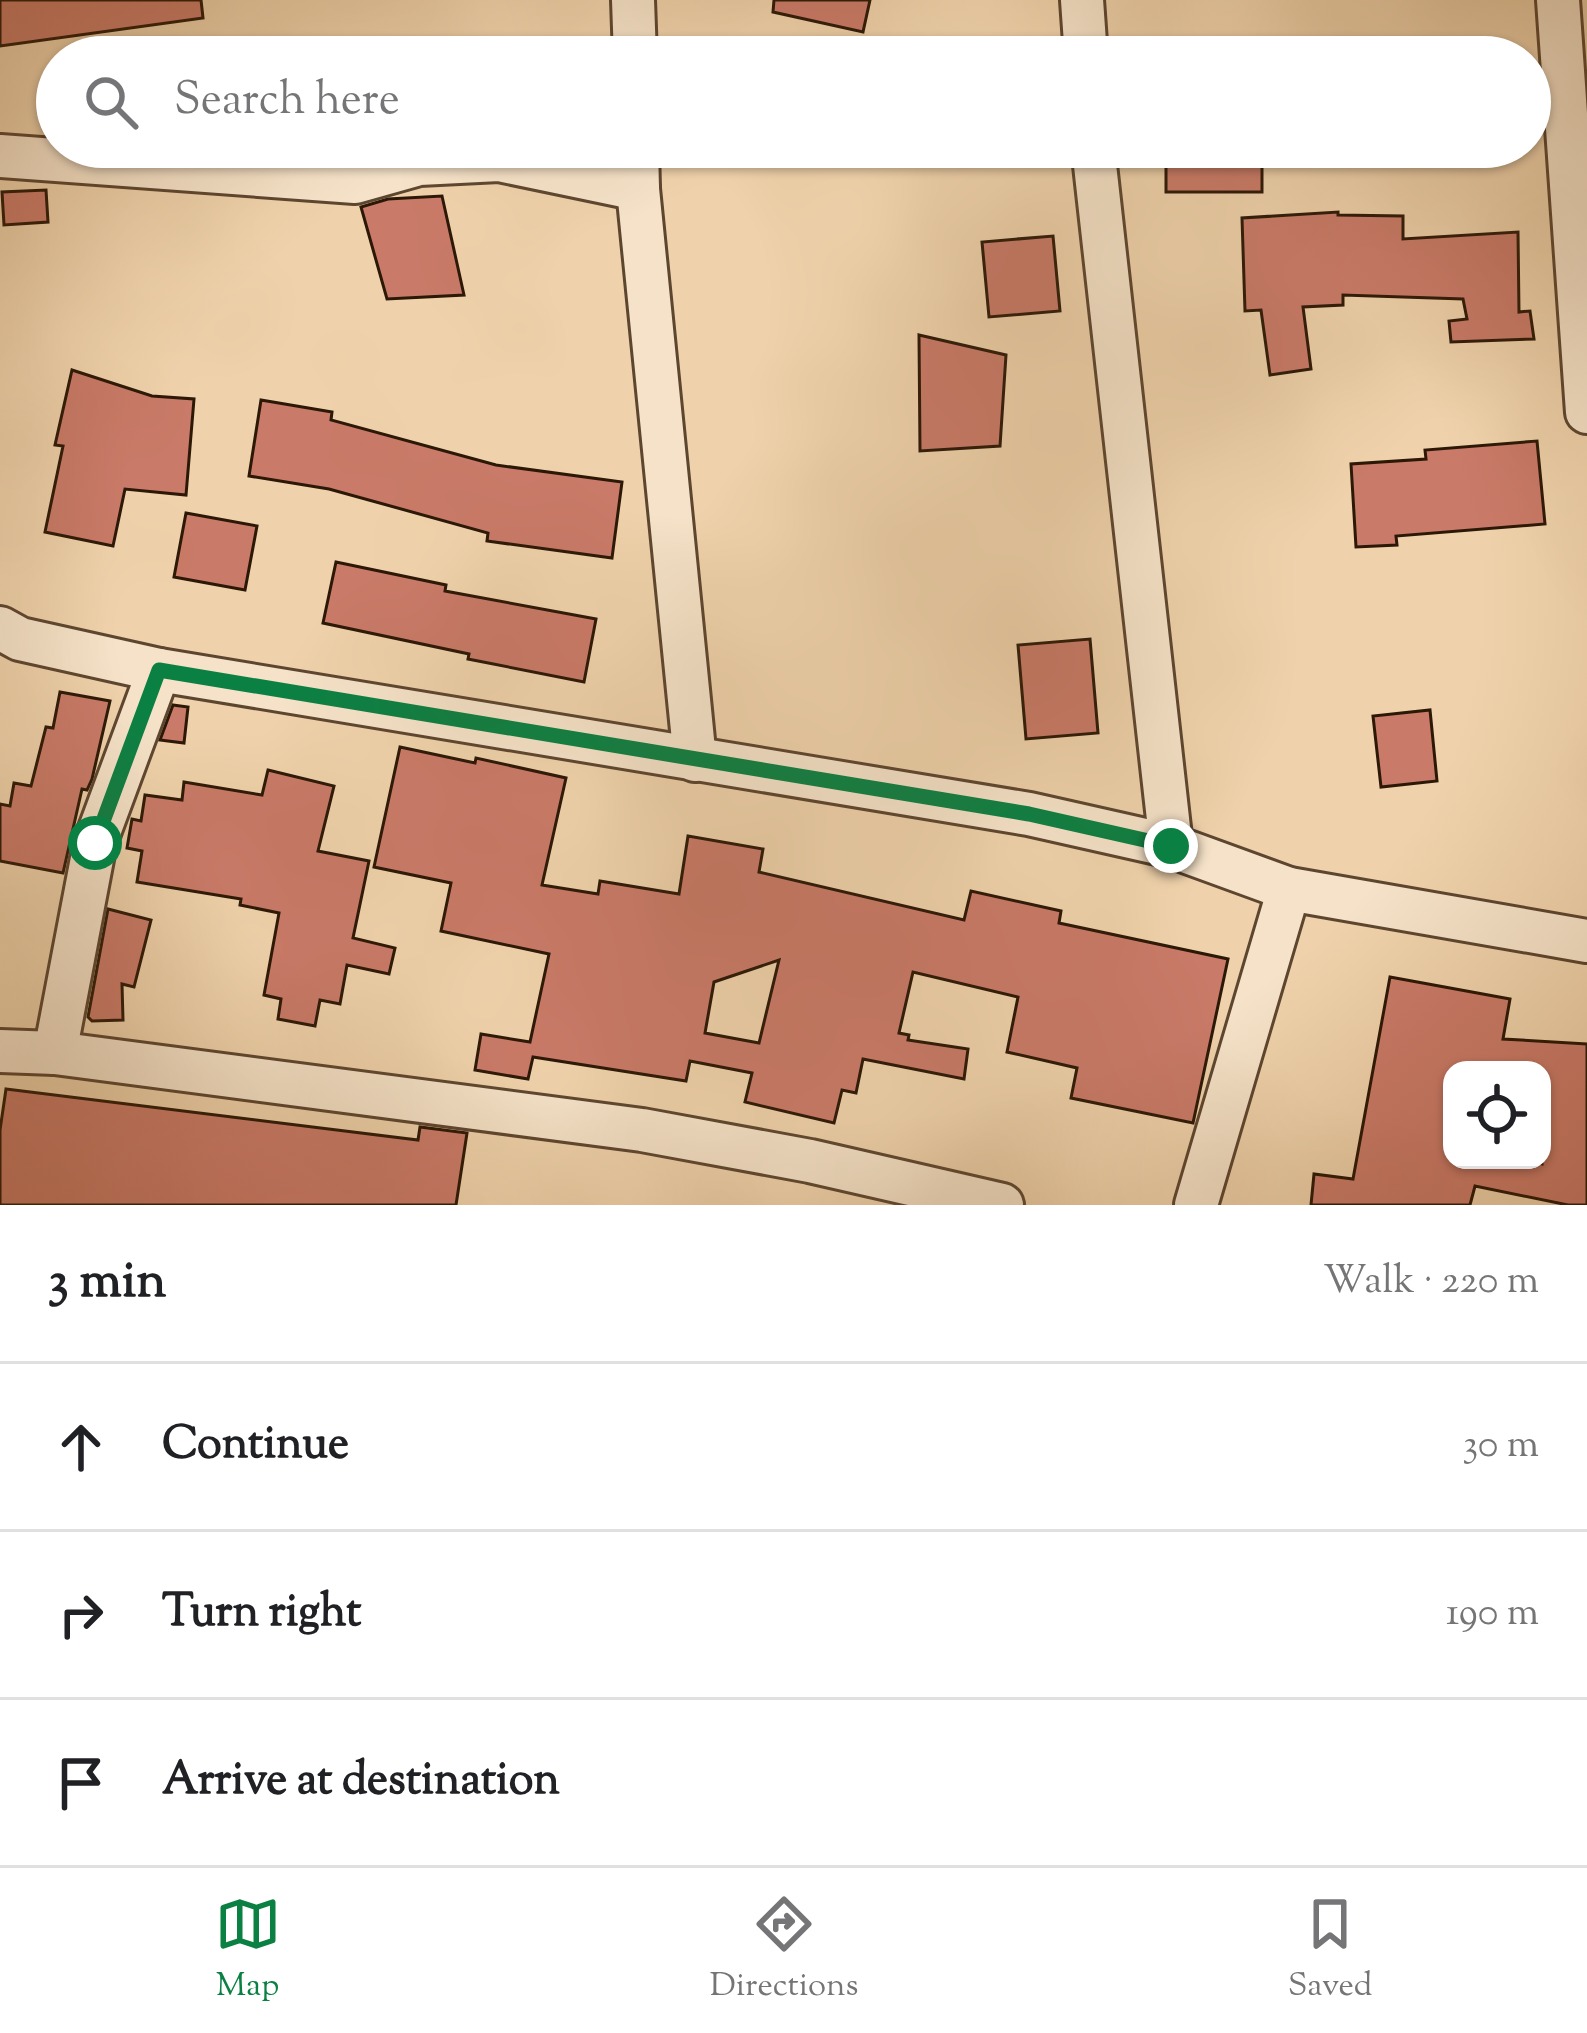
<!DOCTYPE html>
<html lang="en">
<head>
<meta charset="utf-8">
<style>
  :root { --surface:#fff; --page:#f2f2f2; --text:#202124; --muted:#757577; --line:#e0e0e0; --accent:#0b8043 }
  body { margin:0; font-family:"Sorts Mill Goudy",serif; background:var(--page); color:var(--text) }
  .controls { position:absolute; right:36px; bottom:36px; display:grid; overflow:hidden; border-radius:24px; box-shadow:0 3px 9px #0004 }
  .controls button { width:108px; height:108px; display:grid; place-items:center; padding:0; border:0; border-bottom:3px solid var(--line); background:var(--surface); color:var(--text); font:60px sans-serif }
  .stop { position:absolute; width:36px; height:36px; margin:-27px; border:9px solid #0b8043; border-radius:50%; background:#fff }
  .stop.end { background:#0b8043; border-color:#fff; box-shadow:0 3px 12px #0008 }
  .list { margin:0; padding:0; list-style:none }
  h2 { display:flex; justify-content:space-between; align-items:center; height:156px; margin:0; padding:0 48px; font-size:51px }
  h2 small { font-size:39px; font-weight:400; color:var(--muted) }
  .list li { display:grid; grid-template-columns:78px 1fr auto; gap:36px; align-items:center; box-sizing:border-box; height:168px; padding:0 48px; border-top:3px solid var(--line) }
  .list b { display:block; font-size:45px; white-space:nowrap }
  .list em { font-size:39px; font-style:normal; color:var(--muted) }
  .icon { flex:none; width:66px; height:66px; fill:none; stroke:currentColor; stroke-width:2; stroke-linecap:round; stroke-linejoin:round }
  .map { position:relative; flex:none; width:1587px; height:1205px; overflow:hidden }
  .search { position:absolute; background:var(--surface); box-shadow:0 3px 9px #0004; left:36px; right:36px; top:36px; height:132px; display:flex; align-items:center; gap:30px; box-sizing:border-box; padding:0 42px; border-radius:66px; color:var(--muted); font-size:45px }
  .sheet { height:660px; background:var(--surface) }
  nav { display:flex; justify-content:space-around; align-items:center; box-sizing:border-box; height:168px; border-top:3px solid var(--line); background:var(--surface); font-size:33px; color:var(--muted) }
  nav a { display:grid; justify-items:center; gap:6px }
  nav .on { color:var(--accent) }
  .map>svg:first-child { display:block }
  .building { fill:#c97a68; stroke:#2c1807; stroke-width:3; fill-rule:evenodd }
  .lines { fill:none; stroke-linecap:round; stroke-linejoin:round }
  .minor-casing { stroke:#5d4630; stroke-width:48 }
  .minor { stroke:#f5e2c8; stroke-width:42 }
  .route { stroke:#0b8043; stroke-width:15 }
</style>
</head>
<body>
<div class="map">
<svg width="1587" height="1205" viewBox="0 0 1587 1205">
  <rect width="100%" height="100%" fill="#efd2ab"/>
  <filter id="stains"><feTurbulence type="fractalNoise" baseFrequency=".00167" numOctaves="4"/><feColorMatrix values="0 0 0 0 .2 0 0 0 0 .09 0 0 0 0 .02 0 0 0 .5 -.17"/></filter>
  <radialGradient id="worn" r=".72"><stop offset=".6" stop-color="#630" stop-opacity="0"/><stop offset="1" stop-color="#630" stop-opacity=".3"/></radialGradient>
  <g class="building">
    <path d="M0,0H201L203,18L0,46Z"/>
    <path d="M774,0H870L863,32L773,12Z"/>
    <rect x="1166" y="147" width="96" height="45"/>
    <path d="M46,190L48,222L4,225L2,192Z"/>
    <path d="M442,196L464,295L387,299L361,207L388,199Z"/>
    <path d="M1338,212V215L1403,216V239L1518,232L1519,312L1530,311L1534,339L1451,342L1449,321L1467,319L1463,299L1343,295V305L1303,307L1311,369L1270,375L1261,310L1245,311L1242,218Z"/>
    <path d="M1053,236L1060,311L989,317L982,242Z"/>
    <path d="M919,335L1006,355L1000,446L920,451Z"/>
    <path d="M72,370L152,396L194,399L186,495L125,489L113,546L45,532L63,446L55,445Z"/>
    <path d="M261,400L332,412L331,420L496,465L622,482L612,558L487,541L488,533L329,489L249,476Z"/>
    <path d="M1537,441L1545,524L1396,536L1397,545L1356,547L1351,464L1426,459L1425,450Z"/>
    <path d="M186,513L257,526L245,590L174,577Z"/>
    <path d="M336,562L446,585L445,591L596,619L584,682L468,659L469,654L323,623Z"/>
    <path d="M1090,639L1098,733L1026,739L1018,645Z"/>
    <path d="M60,692L110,701L92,779L87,790L82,789L63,873L0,861V804L10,806L14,783L31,786L46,727L53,728Z"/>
    <path d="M173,705L188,707L184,743L160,740Z"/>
    <path d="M1430,710L1437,781L1381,787L1373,716Z"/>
    <path d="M400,747L475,763L476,758L566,778L542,885L598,894L600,881L679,894L688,836L763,849L759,872L964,920L971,891L1061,911L1059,923L1228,959L1193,1123L1071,1098L1077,1068L1007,1052L1018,997L913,972L899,1033L909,1035L908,1040L968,1049L964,1079L863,1059L856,1093L842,1090L834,1123L745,1102L752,1073L690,1061L686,1081L533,1057L528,1079L475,1070L481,1034L530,1042L549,954L441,931L451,883L374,867ZM779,960L759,1043L705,1033L714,982Z"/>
    <path d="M268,770L334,786L318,851L369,861L353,938L395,948L389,974L347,965L340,1004L320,1000L315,1026L278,1019L281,999L264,995L279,913L240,905L241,899L137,882L142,851L127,848L132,819L141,821L145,795L182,800L184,782L262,795Z"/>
    <path d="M108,909L151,920L134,987L122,984L123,1020L92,1021L88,1017Z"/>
    <path d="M1390,977L1510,999L1503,1039L1587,1044V1205H1568L1475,1186L1470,1205H1311L1314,1174L1353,1179ZM1452,1070H1542V1164L1521,1160H1452Z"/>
    <path d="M6,1089L418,1140L420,1127L467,1133L456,1205H0V1130Z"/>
  </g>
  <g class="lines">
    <defs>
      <g id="minor">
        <path d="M633,0L635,57"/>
        <path d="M1082,0L1086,57"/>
        <path d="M1558,0L1587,412"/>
        <path d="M637,147L638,189L695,760"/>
        <path d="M1093,147L1171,846"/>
        <path d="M0,156L355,182L419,164L499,160L638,189"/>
        <path d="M0,628L20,639L159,670L1029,814L1171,846L1289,889L1587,941"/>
        <path d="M0,1051L55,1053L642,1130L810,1161L1002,1205"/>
        <path d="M55,1053L95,843L159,670"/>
        <path d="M1196,1205L1289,889"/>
      </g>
    </defs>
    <use href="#minor" class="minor-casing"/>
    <use href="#minor" class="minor"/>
  </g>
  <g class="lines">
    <path class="route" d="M95,843L159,670L1029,814L1171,846"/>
  </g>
  <rect width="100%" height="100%" filter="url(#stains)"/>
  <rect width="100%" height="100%" fill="url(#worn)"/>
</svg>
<div class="controls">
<button><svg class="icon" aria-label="locate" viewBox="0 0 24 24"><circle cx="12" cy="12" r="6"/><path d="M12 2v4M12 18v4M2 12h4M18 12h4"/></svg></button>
</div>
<div class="stop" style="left:95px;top:843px"></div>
<div class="stop end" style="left:1171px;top:846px"></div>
<div class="search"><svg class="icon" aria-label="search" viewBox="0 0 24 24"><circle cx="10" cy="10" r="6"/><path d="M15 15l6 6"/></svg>Search here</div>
</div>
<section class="sheet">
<h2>3 min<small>Walk · 220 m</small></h2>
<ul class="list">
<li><svg class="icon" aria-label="ahead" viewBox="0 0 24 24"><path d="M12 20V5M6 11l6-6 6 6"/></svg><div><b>Continue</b></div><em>30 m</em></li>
<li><svg class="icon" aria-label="right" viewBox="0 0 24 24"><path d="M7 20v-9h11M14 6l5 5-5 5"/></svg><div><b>Turn right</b></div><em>190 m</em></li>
<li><svg class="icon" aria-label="arrive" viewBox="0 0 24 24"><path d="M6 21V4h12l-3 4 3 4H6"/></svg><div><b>Arrive at destination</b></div></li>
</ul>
</section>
<nav>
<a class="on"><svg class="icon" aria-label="map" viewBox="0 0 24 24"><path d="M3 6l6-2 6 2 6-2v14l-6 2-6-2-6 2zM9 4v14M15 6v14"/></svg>Map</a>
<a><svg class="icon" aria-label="directions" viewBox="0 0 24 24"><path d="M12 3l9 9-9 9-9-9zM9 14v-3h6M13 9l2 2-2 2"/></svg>Directions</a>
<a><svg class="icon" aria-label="saved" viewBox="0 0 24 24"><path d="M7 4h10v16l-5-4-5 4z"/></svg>Saved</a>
</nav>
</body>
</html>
